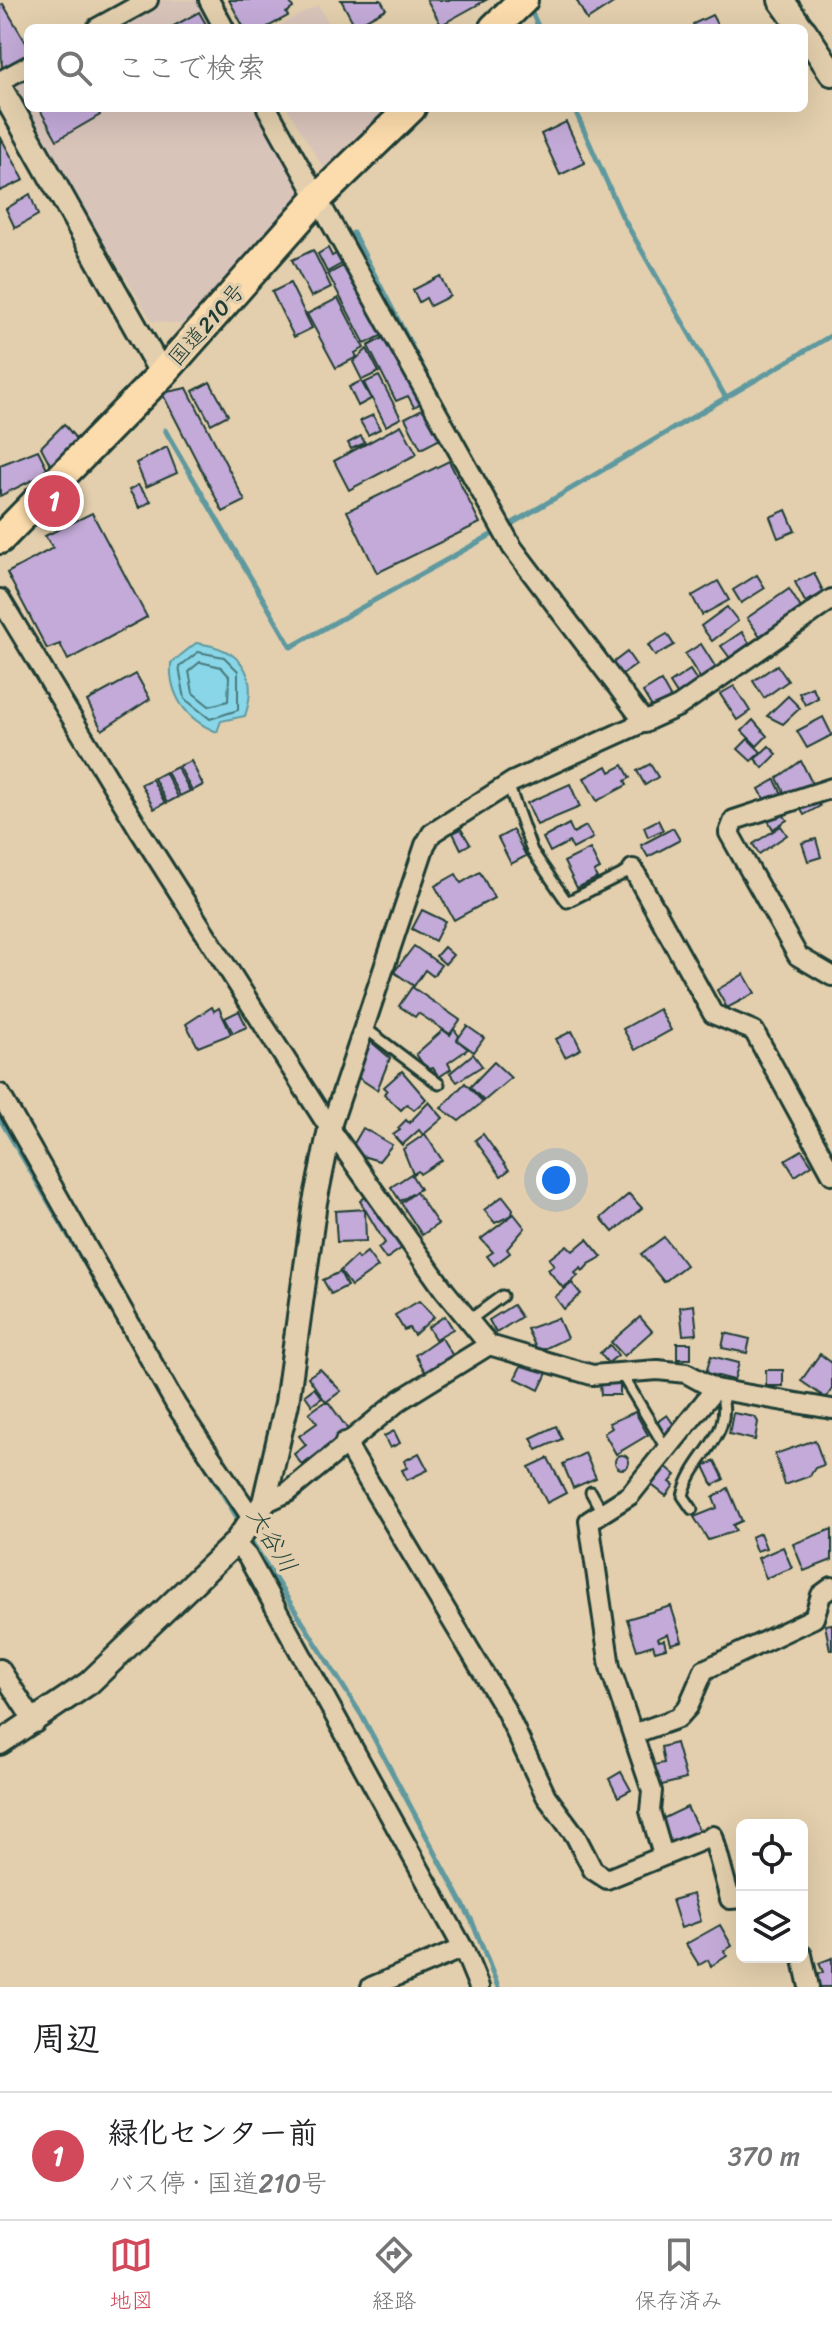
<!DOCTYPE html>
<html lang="ja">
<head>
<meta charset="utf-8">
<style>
  :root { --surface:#fff; --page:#f2f2f2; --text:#202124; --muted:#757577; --line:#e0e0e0; --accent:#d1495b }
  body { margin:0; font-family:Sriracha,"Klee One",sans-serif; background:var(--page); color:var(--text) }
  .controls { position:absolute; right:24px; bottom:24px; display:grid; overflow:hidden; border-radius:12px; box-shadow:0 8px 32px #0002 }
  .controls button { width:72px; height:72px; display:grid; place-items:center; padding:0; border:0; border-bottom:2px solid var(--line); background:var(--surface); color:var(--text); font:40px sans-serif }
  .you { position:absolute; left:556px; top:1180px; width:28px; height:28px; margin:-20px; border:6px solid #fff; border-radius:50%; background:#1a73e8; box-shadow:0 0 0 12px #1a73e833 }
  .badge { display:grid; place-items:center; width:52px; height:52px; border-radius:50%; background:var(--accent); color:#fff; font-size:26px; font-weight:700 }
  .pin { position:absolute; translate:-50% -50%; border:4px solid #fff; box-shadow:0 2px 8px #0006 }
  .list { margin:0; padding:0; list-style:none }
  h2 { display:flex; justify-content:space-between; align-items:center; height:104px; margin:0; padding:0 32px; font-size:34px }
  h2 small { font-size:26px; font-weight:400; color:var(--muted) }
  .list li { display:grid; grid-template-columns:52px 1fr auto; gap:24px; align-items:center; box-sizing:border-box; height:128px; padding:0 32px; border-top:2px solid var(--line) }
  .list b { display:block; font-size:30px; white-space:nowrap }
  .list p { margin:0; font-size:26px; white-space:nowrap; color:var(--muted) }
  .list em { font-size:26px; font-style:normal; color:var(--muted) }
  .icon { flex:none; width:44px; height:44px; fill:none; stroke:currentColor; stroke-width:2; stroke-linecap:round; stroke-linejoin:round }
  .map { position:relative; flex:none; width:832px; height:1987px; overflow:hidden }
  .search { position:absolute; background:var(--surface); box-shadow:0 8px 32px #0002; left:24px; right:24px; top:24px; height:88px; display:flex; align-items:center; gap:20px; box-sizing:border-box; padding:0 28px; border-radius:12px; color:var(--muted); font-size:30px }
  .sheet { height:232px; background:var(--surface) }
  nav { display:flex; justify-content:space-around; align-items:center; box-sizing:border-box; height:112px; border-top:2px solid var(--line); background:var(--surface); font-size:22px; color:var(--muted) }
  nav a { display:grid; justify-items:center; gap:4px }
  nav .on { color:var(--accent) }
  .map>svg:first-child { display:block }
  .built { fill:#d9c4ba }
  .water { fill:#88d6e7; stroke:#5e999f; stroke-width:2 }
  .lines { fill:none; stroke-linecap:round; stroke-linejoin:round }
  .shore { stroke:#497a7c; stroke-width:2 }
  .stream { stroke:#5e999f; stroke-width:5 }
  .building { fill:#c3aad8; stroke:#1f3d34; stroke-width:2 }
  .service-casing { stroke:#1f3d34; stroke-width:15 }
  .minor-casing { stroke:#1f3d34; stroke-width:24 }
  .tertiary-casing { stroke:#1f3d34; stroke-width:28 }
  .secondary-casing { stroke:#1f3d34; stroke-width:30 }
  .trunk-casing { stroke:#1f3d34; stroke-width:34 }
  .service { stroke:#e3cfad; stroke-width:9 }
  .minor { stroke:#e3cfad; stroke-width:18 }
  .tertiary { stroke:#e3cfad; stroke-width:22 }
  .secondary { stroke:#e3cfad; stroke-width:24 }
  .trunk { stroke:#fcdcac; stroke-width:28 }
  .labels { text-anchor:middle; stroke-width:7; stroke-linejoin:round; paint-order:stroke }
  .street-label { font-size:22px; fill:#1f3d34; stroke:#e3cfad }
  .water-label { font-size:24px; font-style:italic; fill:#24453d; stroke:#e3cfad }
</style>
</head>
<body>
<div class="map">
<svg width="832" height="1987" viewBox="0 0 832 1987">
  <rect width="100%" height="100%" fill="#e3cfad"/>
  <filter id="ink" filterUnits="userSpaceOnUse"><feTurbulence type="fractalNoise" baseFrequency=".0125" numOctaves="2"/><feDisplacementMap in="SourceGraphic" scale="16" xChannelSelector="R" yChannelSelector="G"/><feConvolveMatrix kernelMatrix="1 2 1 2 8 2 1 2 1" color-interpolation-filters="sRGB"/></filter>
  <g filter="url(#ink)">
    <g class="built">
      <path d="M161,0H203L218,28H111Z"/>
      <path d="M318,5L332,28H274Z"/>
      <path d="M28,75V108H260L307,197L188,325L152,321L8,86Z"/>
      <path d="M287,108H399L329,177Z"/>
    </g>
    <path class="water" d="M196,643C239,648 260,672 245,716L221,721L217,732C186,720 169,695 171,663Z"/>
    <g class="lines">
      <g class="shore">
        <path d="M198,652L224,657L238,671V710L210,719L185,699L179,667Z"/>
        <path d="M200,662L221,667L229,676L228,701L209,706L193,693L189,671Z"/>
      </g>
      <g class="stream">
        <path d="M531,11L539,28"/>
        <path d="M574,108L622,216L726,398"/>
        <path d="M353,233L437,395"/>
        <path d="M165,430L291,647L498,531"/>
        <path d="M506,527L832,335"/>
        <path d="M0,1119L123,1329"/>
        <path d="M194,1447L241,1524"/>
        <path d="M248,1536L362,1716L472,1921L498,1987"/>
      </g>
    </g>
    <g class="building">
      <path d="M229,0H289L293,8L286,13L288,16L266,28H244Z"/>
      <path d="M341,0H381L386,9L355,26Z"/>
      <path d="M427,0H486L441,25Z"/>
      <path d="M618,0L587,20L577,1L579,0Z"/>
      <path d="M3,4L28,46V57L2,71L0,5Z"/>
      <path d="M199,12L208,28H170Z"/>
      <path d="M712,15L719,28H694L693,24Z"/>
      <path d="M39,108H97L100,115L57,140Z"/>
      <path d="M566,122L585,163L560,175L541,134Z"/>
      <path d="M0,136L24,180L0,191Z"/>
      <path d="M30,194L38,215L15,228L6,209Z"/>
      <path d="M328,248L332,256L339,252L345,262L327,272L318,254Z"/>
      <path d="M313,250L331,287L311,297L292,260Z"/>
      <path d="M345,265L383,335L365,344L328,274Z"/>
      <path d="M440,276L450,296L430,306L426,298L419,302L413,290Z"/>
      <path d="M290,283L312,328L294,337L272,292Z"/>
      <path d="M338,298L364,348L355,353L357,357L336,368L307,314Z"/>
      <path d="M388,335L423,402L414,407L408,396L396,401L368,346Z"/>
      <path d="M367,349L379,372L362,380L353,362Z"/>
      <path d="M379,376L401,418L386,426L364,383Z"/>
      <path d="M361,381L371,399L358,406L349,387Z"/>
      <path d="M210,382L228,415L211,424L193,391Z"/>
      <path d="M187,388L245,501L223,512L162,393Z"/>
      <path d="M426,407L442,438L421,449L405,418Z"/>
      <path d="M373,415L380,429L368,435L360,421Z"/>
      <path d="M64,424L77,440L51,466L41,447Z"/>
      <path d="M401,425L417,454L349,490L334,461Z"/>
      <path d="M361,436L365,443L351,449L348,443Z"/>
      <path d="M167,447L177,473L146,487L136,463Z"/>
      <path d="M38,450L49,472L0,496V465Z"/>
      <path d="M449,461L480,523L377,573L347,511Z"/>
      <path d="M138,485L151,501L140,508L129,490Z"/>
      <path d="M786,510L795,531L778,538L770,517Z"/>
      <path d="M92,513L147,617L68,660L60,644L47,649L7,573L53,548L45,536Z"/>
      <path d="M814,573L824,593L805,602L795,582Z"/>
      <path d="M757,575L765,588L741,603L733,590Z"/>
      <path d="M718,581L729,600L702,615L692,596Z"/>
      <path d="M789,589L801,608L760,636L747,618Z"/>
      <path d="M727,607L738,621L712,641L701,626Z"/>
      <path d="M742,632L750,644L730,658L721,646Z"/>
      <path d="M667,634L674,645L655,656L648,645Z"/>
      <path d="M701,644L718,671L702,681L685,654Z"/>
      <path d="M627,652L636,665L619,677L610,665Z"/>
      <path d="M777,665L788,681L764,698L753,681Z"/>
      <path d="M690,670L699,684L679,697L670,683Z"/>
      <path d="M136,674L150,699L102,730L87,701Z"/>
      <path d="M661,681L671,699L653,709L643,692Z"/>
      <path d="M734,686L750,711L737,720L720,694Z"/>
      <path d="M812,687L818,698L805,705L799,693Z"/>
      <path d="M788,696L800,708L783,724L767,716Z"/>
      <path d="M823,717L832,735L807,748L797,731Z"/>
      <path d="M753,720L767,736L757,746L742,731Z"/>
      <path d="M748,739L761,752L751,761L738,749Z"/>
      <path d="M769,746L777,754L763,768L755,759Z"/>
      <path d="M191,761L203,785L192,791L179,766Z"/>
      <path d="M801,761L813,785L785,794L777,778Z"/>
      <path d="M650,764L658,777L645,785L637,771Z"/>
      <path d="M623,765L630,778L625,781L627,785L597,801L584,778L607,766L610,772Z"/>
      <path d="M177,767L190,791L180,796L167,772Z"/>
      <path d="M165,772L178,797L167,803L154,778Z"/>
      <path d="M152,779L165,803L154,809L141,784Z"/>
      <path d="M775,780L783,796L767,804L759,789Z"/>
      <path d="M570,784L580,807L537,825L527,803Z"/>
      <path d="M815,797L820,806L804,815L799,806Z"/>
      <path d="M779,809L787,820L773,829L766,817Z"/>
      <path d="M658,820L663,830L648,837L644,827Z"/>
      <path d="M569,824L573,833L586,826L593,838L573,849L569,842L550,852L543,838Z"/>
      <path d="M781,826L787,835L759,854L753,844Z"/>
      <path d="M673,828L680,840L648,857L641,845Z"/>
      <path d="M461,829L470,844L461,849L453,833Z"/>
      <path d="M513,830L526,856L511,864L498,838Z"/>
      <path d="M816,839L821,857L808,861L802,843Z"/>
      <path d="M590,849L600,869L594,872L597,878L577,888L564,862Z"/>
      <path d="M480,872L494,898L454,920L435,886L456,874L461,883Z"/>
      <path d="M422,910L445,921L435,941L412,929Z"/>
      <path d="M414,946L441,965L433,976L425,970L414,986L394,972Z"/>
      <path d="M444,947L453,955L445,964L436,956Z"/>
      <path d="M744,974L755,993L727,1008L717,990Z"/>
      <path d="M412,987L460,1020L450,1034L418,1013L415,1017L399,1006Z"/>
      <path d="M212,1007L214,1011L219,1008L231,1034L198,1047L186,1024Z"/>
      <path d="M659,1009L671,1030L635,1050L623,1029Z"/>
      <path d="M239,1011L247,1027L233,1033L225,1018Z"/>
      <path d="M467,1026L484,1038L474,1052L457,1040Z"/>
      <path d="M454,1029L459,1036L457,1040L468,1049L448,1063L451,1069L439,1077L433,1068L427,1070L416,1054L443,1030L450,1035Z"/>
      <path d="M572,1031L581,1049L565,1057L556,1039Z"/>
      <path d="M369,1040L390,1058L377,1090L356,1076Z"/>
      <path d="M473,1054L482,1066L457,1082L450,1073Z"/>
      <path d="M494,1062L511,1078L484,1101L470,1087Z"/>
      <path d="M402,1071L426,1099L414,1110L407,1104L401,1110L384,1094L387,1090L384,1087Z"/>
      <path d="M465,1083L483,1102L459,1121L441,1108Z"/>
      <path d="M429,1102L443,1118L423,1135L419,1130L402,1145L393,1135L400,1130L398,1128L406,1120L409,1123Z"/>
      <path d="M363,1128L392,1145L379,1161L359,1155L352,1147Z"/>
      <path d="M425,1134L442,1160L420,1174L418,1171L413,1174L403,1149Z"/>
      <path d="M483,1134L509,1170L501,1176L475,1140Z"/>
      <path d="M802,1150L812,1165L795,1176L785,1160Z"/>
      <path d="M411,1174L420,1189L400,1201L391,1187Z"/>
      <path d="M416,1192L438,1224L422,1235L401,1203Z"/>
      <path d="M629,1194L642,1208L613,1232L601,1218Z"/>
      <path d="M368,1195L402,1248L386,1259L378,1248L385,1243L360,1201Z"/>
      <path d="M503,1196L513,1209L512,1215L495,1223L484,1210Z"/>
      <path d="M365,1209L366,1241L337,1242L335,1211Z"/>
      <path d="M514,1214L525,1228L507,1249L510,1253L494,1265L487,1256L493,1252L481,1239Z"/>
      <path d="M664,1237L686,1265L664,1282L641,1254Z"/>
      <path d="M587,1239L602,1257L589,1264L583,1271L581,1268L575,1273L578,1276L563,1288L548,1270L554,1265L549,1259L567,1245L573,1251Z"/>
      <path d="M367,1252L378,1267L351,1286L340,1271L356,1256L358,1259Z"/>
      <path d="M340,1272L347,1286L331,1294L323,1280Z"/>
      <path d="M572,1283L581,1294L564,1309L555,1297Z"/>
      <path d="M419,1301L434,1317L414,1335L409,1328L404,1330L395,1315Z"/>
      <path d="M513,1305L521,1317L496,1333L489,1320Z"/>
      <path d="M694,1305L697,1334L683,1335L680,1307Z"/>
      <path d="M445,1316L453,1329L435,1339L428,1327Z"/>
      <path d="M640,1317L652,1331L624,1356L611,1342Z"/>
      <path d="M558,1318L567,1338L538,1352L527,1329Z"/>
      <path d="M725,1333L750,1339L747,1353L722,1348Z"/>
      <path d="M441,1337L453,1356L426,1373L415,1355Z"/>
      <rect x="677" y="1343" width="14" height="16"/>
      <path d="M610,1345L618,1355L608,1363L600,1353Z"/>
      <path d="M820,1354L832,1363V1389L826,1398L801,1381Z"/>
      <path d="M711,1356L739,1363L734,1380L706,1373Z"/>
      <path d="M523,1362L547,1373L539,1390L515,1378Z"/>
      <path d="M320,1369L341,1391L326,1402L308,1377Z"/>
      <rect x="766" y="1370" width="17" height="16"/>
      <path d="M620,1382V1395H601L600,1383Z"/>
      <path d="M314,1388L322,1398L312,1405L305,1395Z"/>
      <path d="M323,1403H329L349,1431L302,1465L294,1454L306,1445L299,1436L317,1423L309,1413Z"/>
      <path d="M635,1412L648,1435L616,1454L604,1433L612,1428L609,1423Z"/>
      <path d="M733,1413L755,1417L758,1422L755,1440L729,1434Z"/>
      <path d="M667,1415L674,1425L669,1428L672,1433L664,1438L654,1424Z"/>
      <path d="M556,1426L562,1439L537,1450L531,1438Z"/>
      <path d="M394,1431L400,1443L390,1448L384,1436Z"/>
      <path d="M815,1440L824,1465L815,1468L810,1476L785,1485L775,1454Z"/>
      <path d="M419,1453L428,1470L407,1480L402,1470L407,1468L404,1461Z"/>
      <path d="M585,1453L596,1478L573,1488L563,1464Z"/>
      <circle cx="622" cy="1462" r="7"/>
      <path d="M548,1458L566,1493L547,1503L529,1467Z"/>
      <path d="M715,1461L724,1479L713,1485L704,1466Z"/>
      <path d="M664,1465L676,1475L670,1482L674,1485L666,1496L649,1483Z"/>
      <path d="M728,1488L742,1521L733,1525L736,1531L708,1540L694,1517L717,1508L713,1498Z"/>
      <path d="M832,1529V1560L804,1571L793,1544Z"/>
      <path d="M760,1533L766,1548L756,1551L751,1537Z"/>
      <path d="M783,1547L792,1568L766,1578L758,1558Z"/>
      <path d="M671,1606L682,1641L671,1644L668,1634L658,1638L659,1641L664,1640L666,1648L655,1651L653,1645L637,1650L627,1619Z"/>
      <path d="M832,1624V1650H830L825,1625Z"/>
      <path d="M676,1743L686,1779L658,1786L654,1765L664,1763L661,1747Z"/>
      <path d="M621,1772L631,1790L618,1797L609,1779Z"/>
      <path d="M687,1807L700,1832L669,1842L658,1821Z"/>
      <path d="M693,1894L701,1921L681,1928L672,1900Z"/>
      <path d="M720,1925L732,1946L724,1951L727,1956L711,1966L708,1960L699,1965L686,1944Z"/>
      <path d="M832,1958V1987H818L814,1976L823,1972L819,1963Z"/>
    </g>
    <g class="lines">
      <defs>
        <g id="service">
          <path d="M508,784L532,851L567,902L633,869"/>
          <path d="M365,1028L439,1084"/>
          <path d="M468,1321L502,1296"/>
          <path d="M621,1373L667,1450"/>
          <path d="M591,1492L602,1512"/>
          <path d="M692,1509L683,1496C692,1454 737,1436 720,1390"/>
        </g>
        <g id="minor">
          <path d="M209,0L224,28"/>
          <path d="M97,28L148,0"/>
          <path d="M0,81L28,66"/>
          <path d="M267,108L512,547L645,723"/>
          <path d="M0,599L140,831L330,1129L444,1290L489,1345L592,1375L658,1370L686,1373L715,1389L832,1409"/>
          <path d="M832,788L734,820L729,833L798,956L832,976"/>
          <path d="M633,869L713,1014L754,1031L832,1174"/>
          <path d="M0,1094L176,1405L254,1521"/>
          <path d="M330,1129L425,845L432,833L512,782L679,706L832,599"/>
          <path d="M345,1442L505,1709L546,1796L575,1835L593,1870L607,1879L713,1836L730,1899L742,1898"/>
          <path d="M264,1503L288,1492L400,1400L489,1345"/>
          <path d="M235,1543L247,1556L463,1948L479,1987"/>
          <path d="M0,1669L35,1723"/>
          <path d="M633,1734L678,1718L688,1707L704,1670L814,1618L821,1595L832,1587"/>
          <path d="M663,1855L650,1811L652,1791L610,1667L589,1521L630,1495L715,1389"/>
          <path d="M802,1955L809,1987"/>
          <path d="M371,1987L463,1948"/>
        </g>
        <g id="tertiary">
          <path d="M0,87L162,374"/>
          <path d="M0,1743L89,1683L235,1543L264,1503L287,1403L315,1202L330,1129"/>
        </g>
        <g id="secondary">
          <path d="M781,0L801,28"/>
          <path d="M804,31L832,73"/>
        </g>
        <g id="trunk">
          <path d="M494,28L523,0"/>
          <path d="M0,539L162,374L316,200L411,108"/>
        </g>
      </defs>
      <use href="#service" class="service-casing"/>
      <use href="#minor" class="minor-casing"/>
      <use href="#tertiary" class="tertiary-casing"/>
      <use href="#secondary" class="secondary-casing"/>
      <use href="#trunk" class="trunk-casing"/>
      <use href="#service" class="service"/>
      <use href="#minor" class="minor"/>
      <use href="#tertiary" class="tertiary"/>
      <use href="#secondary" class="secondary"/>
      <use href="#trunk" class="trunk"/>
    </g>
  </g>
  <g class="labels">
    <g class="street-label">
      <text transform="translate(206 324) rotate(-48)" y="8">国道210号</text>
    </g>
    <g class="water-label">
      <text transform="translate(272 1540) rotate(58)" y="8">大谷川</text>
    </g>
  </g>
</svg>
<div class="controls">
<button><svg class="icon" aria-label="locate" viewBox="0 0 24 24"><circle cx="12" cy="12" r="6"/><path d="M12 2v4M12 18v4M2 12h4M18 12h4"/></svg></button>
<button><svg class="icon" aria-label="layers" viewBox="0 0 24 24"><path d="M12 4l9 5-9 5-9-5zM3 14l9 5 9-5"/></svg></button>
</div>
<div class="you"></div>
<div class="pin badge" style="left:54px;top:501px">1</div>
<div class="search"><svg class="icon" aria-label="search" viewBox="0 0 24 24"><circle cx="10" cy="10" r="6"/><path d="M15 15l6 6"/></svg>ここで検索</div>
</div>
<section class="sheet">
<h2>周辺<small></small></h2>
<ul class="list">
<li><span class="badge">1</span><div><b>緑化センター前</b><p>バス停 · 国道210号</p></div><em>370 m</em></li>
</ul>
</section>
<nav>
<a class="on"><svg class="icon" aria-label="map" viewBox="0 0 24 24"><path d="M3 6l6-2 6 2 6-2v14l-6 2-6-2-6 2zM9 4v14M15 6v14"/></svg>地図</a>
<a><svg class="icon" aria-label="directions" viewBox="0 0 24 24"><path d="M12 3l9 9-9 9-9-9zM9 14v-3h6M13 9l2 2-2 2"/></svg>経路</a>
<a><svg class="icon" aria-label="saved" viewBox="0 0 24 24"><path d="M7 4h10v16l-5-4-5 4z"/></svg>保存済み</a>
</nav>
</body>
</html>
